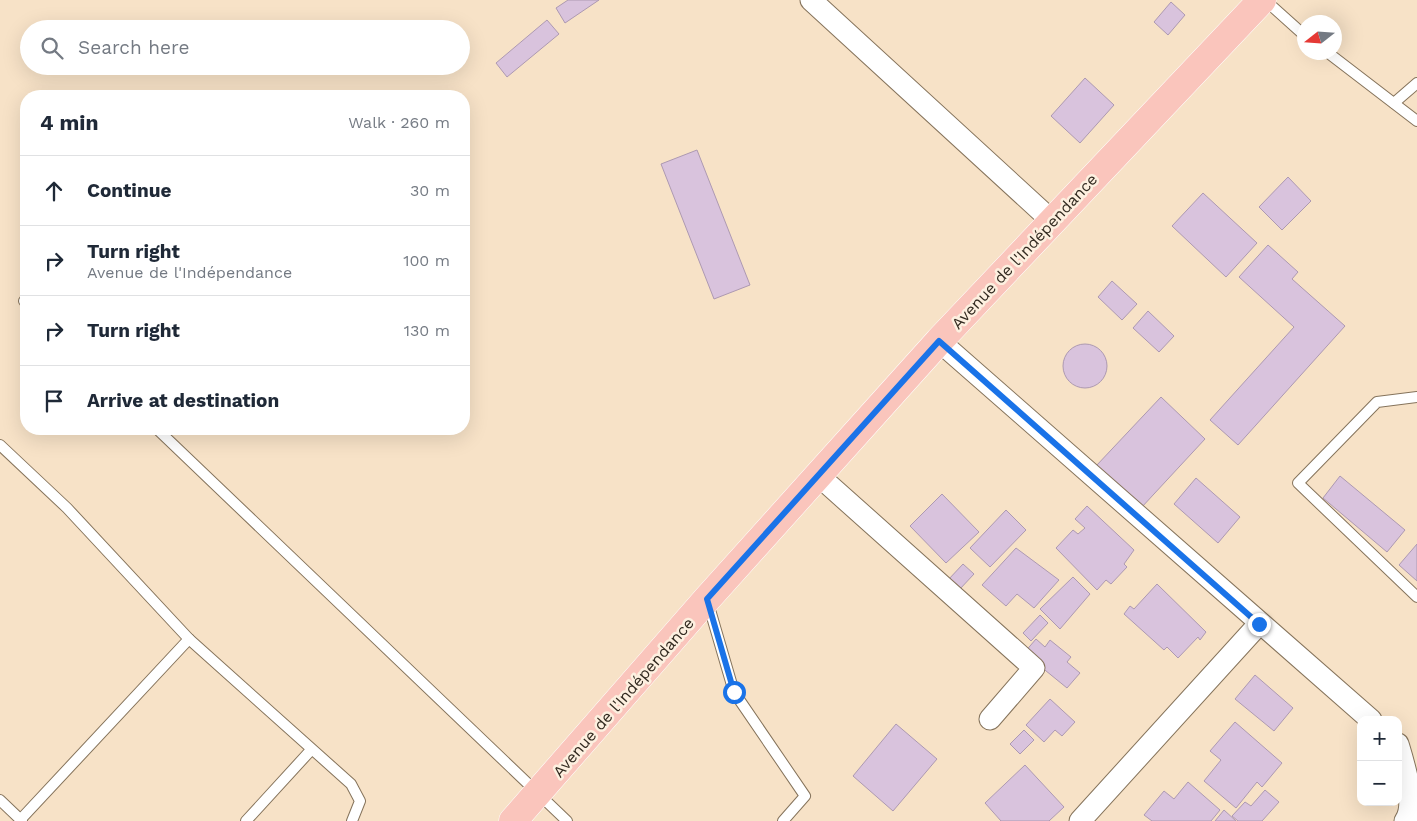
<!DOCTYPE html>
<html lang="en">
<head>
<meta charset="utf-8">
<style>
  :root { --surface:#fff; --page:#f6f6f7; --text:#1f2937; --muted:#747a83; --line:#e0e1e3 }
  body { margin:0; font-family:"Work Sans",sans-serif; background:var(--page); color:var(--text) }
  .controls { position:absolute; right:15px; bottom:15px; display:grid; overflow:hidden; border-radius:10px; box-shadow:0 5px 20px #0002 }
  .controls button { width:45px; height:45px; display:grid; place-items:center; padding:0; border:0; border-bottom:1px solid var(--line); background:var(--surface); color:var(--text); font:25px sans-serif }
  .compass { position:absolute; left:1297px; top:15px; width:45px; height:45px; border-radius:50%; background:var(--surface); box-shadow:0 5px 20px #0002; rotate:253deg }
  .stop { position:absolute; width:15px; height:15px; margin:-11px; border:4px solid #1a73e8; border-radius:50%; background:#fff }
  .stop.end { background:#1a73e8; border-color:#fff; box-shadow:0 1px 5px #0008 }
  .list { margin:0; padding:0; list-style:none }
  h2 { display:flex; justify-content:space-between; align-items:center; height:65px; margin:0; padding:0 20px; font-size:21px }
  h2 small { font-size:16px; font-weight:400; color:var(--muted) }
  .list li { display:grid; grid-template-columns:32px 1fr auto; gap:15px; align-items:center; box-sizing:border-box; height:70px; padding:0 20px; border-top:1px solid var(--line) }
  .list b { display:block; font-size:19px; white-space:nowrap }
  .list p { margin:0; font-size:16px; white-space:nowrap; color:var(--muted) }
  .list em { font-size:16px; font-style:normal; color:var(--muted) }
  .icon { flex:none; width:28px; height:28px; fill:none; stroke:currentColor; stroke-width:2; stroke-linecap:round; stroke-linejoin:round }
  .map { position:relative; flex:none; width:1417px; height:821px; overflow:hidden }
  .search { position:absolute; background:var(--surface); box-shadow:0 5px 20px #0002; left:20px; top:20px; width:450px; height:55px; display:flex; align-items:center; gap:12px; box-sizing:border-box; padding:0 18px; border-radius:28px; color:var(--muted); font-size:19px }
  .panel { position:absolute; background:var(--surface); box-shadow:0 5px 20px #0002; left:20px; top:90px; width:450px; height:345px; border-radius:20px }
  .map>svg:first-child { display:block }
  .building { fill:#d9c3dd; stroke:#ad99b1 }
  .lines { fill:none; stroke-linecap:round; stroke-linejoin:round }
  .lane-casing { stroke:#85735b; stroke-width:12 }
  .street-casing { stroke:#85735b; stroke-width:23 }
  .primary-casing { stroke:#fff; stroke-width:29 }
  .lane { stroke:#fff; stroke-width:10 }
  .street { stroke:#fff; stroke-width:21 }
  .primary { stroke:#fac5bc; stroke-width:28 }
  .route { stroke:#1a73e8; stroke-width:6 }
  .labels { text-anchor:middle; stroke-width:5; stroke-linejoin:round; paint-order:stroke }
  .street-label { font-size:16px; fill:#332b21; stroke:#fdf0e0 }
</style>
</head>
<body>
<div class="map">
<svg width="1417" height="821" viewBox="0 0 1417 821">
  <rect width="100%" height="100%" fill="#f7e2c7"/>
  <g class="building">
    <path d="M568,0H599L565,23L556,8Z"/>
    <path d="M1171,2L1185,15L1168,35L1154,22Z"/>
    <path d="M547,20L559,34L507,77L496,63Z"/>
    <path d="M1085,78L1114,105L1080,143L1051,116Z"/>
    <path d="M697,150L750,285L714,299L661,164Z"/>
    <path d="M1288,177L1311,201L1282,230L1259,207Z"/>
    <path d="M1203,193L1257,243L1226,277L1172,226Z"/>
    <path d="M1268,245L1298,272L1292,279L1345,326L1238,445L1210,420L1294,327L1239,277Z"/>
    <path d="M1112,281L1137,304L1122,320L1098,297Z"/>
    <path d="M1148,311L1174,336L1159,352L1133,328Z"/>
    <circle cx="1085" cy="366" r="22"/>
    <path d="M1161,397L1205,439L1141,508L1096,466Z"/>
    <path d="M1340,476L1405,530L1387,552L1323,498Z"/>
    <path d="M1196,478L1240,517L1218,543L1174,504Z"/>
    <path d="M942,494L979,532L946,563L910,526Z"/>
    <path d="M1087,506L1134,550L1124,564L1127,567L1111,584L1106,580L1097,590L1056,548L1073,530L1078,534L1085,528L1075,519Z"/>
    <path d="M1006,510L1026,530L990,567L970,548Z"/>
    <path d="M1417,544V581L1399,565Z"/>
    <path d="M1016,548L1059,580L1034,608L1017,594L1006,606L982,585Z"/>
    <path d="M963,564L974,574L959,590L948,580Z"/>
    <path d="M1073,577L1090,594L1060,629L1040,609Z"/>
    <path d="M1157,584L1206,632L1200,640L1198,637L1178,658L1167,647L1164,650L1124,614L1130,606L1134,609Z"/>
    <path d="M1040,615L1048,623L1031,641L1023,633Z"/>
    <path d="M1036,639L1045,647L1050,640L1071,657L1067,662L1080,673L1067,688L1024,653Z"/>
    <path d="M1255,675L1293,708L1274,731L1235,699Z"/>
    <path d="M1050,699L1075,722L1062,736L1055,730L1044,742L1026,725Z"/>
    <path d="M1235,722L1282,763L1262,787L1257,782L1236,808L1204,781L1221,760L1210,751Z"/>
    <path d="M896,724L937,759L893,811L853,776Z"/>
    <path d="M1024,730L1034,740L1020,754L1010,744Z"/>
    <path d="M1025,765L1064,807L1049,821H1001L985,803Z"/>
    <path d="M1188,782L1220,810L1211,821H1152L1144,815L1164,791L1174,799Z"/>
    <path d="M1265,790L1279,802L1262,821H1238L1232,816L1245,802L1251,806Z"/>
    <path d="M1224,810L1236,821H1215Z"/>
  </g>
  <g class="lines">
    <defs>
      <g id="lane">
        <path d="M1265,0L1304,35"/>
        <path d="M1327,52L1417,121"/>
        <path d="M1394,103L1417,83"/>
        <path d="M24,301L26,303"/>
        <path d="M1417,397L1377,402L1298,483L1417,597"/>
        <path d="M157,429L567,821"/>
        <path d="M0,445L67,508L189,639L351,784L360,801L352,821"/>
        <path d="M708,603L734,692L805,796L783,821"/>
        <path d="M0,800L22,821"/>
        <path d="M21,819L189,639"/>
        <path d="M246,821L311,750"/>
      </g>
      <g id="street">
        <path d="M811,0L1052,221"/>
        <path d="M939,341L1371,720"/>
        <path d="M819,476L1034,668L990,719"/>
        <path d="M1398,744C1404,764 1417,804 1405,821"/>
        <path d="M1080,821L1259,624"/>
      </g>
      <path id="primary" d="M513,821L707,599L939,341L1262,0"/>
    </defs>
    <use href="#lane" class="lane-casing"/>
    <use href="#street" class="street-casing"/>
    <use href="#primary" class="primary-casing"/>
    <use href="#lane" class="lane"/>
    <use href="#street" class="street"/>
    <use href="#primary" class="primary"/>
  </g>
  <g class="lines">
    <path class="route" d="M734,692L707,599L939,341L1259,624"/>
  </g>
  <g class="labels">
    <g class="street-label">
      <text transform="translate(1024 251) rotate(-47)" y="6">Avenue de l'Indépendance</text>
      <text transform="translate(623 697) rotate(-49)" y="6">Avenue de l'Indépendance</text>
    </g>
  </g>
</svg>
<div class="controls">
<button>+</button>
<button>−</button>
</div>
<svg class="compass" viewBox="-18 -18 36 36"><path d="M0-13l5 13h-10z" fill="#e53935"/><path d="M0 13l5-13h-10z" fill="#747a83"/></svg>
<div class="stop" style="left:734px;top:692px"></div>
<div class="stop end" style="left:1259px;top:624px"></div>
<div class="search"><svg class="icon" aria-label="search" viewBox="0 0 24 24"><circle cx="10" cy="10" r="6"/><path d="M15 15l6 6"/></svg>Search here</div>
<section class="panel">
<h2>4 min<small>Walk · 260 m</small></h2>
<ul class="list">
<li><svg class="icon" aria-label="ahead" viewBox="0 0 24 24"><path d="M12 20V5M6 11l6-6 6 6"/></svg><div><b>Continue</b></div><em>30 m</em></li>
<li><svg class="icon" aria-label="right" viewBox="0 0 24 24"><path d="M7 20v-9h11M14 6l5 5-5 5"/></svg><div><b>Turn right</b><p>Avenue de l'Indépendance</p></div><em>100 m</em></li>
<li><svg class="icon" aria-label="right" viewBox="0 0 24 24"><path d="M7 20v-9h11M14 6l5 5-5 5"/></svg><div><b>Turn right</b></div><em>130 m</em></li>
<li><svg class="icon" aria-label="arrive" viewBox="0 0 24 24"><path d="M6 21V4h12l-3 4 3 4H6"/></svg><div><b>Arrive at destination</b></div></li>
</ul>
</section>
</div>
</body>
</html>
